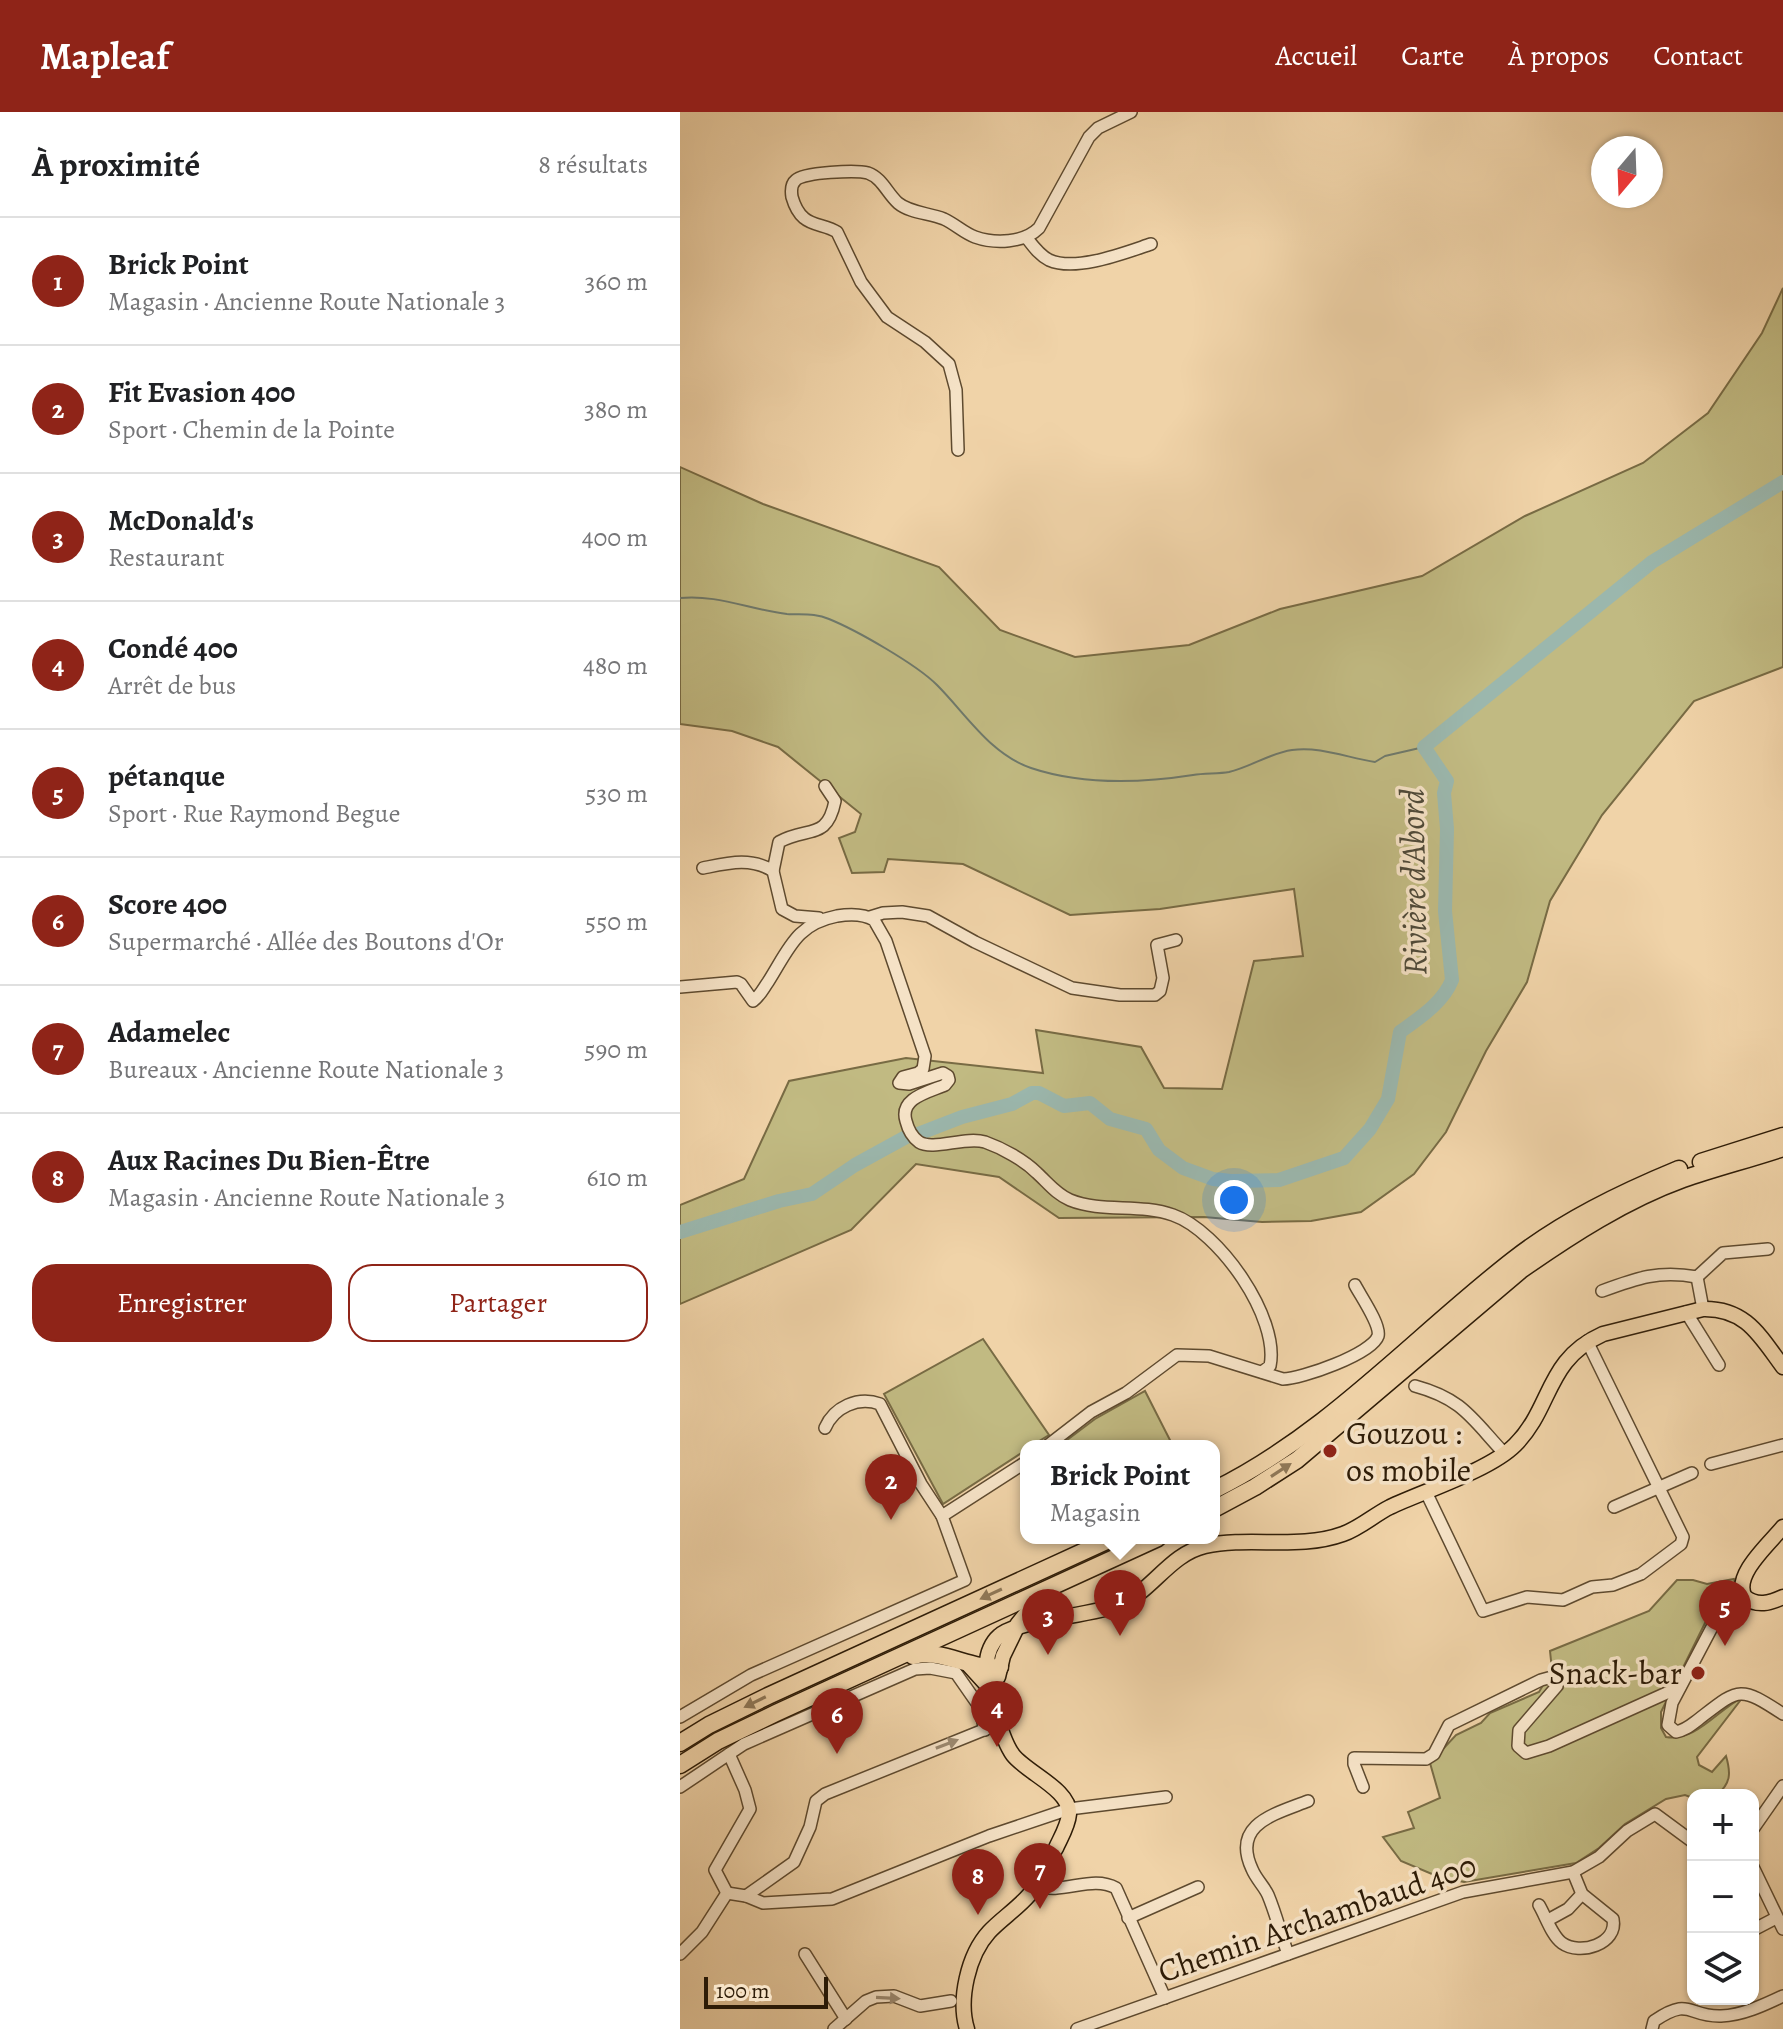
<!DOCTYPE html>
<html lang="fr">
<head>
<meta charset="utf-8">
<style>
  :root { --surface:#fff; --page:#f6f6f6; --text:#202124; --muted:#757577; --line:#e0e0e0; --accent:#8f2418 }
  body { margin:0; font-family:Alegreya,serif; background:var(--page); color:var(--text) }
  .controls { position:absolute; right:24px; bottom:24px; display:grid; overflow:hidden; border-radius:16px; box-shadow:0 2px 6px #0004 }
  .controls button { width:72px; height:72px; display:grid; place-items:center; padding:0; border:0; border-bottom:2px solid var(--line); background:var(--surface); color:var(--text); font:40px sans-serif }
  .compass { position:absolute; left:911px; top:24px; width:72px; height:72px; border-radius:50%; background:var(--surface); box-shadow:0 2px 6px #0004; rotate:199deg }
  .scale { position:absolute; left:24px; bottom:20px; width:124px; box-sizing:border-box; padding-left:8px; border:4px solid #2e1c07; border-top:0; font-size:22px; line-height:28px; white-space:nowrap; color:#2e1c07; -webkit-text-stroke:6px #f5e2c6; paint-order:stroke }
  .you { position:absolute; left:554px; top:1088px; width:28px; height:28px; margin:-20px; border:6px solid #fff; border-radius:50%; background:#1a73e8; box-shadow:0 0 0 12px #1a73e833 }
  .badge { display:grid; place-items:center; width:52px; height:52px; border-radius:50%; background:var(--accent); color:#fff; font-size:26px; font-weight:700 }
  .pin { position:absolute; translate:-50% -66px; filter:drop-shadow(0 2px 4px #0008) }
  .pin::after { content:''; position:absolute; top:42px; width:28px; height:24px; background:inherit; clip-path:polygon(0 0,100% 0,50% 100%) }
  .popup { position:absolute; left:340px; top:1328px; width:200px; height:104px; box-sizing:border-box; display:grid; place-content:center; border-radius:16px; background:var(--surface); filter:drop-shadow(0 2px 6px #0005); font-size:26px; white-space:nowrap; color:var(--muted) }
  .popup b { font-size:30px; color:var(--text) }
  .popup::after { content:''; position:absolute; left:50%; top:100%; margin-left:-16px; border:16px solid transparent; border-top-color:var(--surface) }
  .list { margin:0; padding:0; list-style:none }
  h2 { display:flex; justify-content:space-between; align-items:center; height:104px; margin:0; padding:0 32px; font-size:34px }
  h2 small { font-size:26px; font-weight:400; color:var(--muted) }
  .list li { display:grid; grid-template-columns:52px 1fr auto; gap:24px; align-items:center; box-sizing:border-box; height:128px; padding:0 32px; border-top:2px solid var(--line) }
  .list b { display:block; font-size:30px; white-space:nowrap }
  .list p { margin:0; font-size:26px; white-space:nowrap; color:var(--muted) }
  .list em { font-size:26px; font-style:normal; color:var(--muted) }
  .actions { display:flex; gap:16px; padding:24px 32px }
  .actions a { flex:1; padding:18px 0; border:2px solid var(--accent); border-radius:24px; text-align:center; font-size:28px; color:var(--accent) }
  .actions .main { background:var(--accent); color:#fff }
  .icon { flex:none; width:44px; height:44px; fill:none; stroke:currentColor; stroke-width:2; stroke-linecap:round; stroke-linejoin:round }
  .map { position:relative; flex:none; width:1103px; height:1917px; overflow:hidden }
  header { display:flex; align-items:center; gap:48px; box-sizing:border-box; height:112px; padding:0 40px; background:var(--accent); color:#fff }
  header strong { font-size:38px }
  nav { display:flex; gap:44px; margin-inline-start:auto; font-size:28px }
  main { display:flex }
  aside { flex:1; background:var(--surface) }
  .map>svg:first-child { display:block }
  .green { fill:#c1ba82; stroke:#786b44; stroke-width:2 }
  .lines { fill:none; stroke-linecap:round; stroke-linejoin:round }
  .stream { stroke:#6f796b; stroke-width:2 }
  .river { stroke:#9bb7ad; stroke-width:14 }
  .minor-casing { stroke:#5e4a2f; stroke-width:14 }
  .major-casing { stroke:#2e1c07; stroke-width:17 }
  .highway-casing { stroke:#2e1c07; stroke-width:19 }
  .minor { stroke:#f5e2c6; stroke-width:11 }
  .major { stroke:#f0d3a8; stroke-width:14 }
  .highway { stroke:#f0d3a8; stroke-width:16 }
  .oneway { fill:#8f7858 }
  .oneway2 { fill:#9b8970 }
  .poi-dot { fill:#8f2418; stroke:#f5e2c6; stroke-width:3 }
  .labels { text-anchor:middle; stroke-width:7; stroke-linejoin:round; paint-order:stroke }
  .poi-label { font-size:32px; fill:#2e1c07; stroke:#f5e2c6; text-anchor:start }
  .street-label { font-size:32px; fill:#2e1c07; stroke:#f5e2c6 }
  .water-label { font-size:34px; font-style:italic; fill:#4f4a39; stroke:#f5e2c6 }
</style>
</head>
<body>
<header>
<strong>Mapleaf</strong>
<nav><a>Accueil</a><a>Carte</a><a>À propos</a><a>Contact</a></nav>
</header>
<main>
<aside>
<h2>À proximité<small>8 résultats</small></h2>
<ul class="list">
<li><span class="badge">1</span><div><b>Brick Point</b><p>Magasin · Ancienne Route Nationale 3</p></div><em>360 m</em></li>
<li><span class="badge">2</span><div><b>Fit Evasion 400</b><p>Sport · Chemin de la Pointe</p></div><em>380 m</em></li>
<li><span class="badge">3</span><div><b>McDonald's</b><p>Restaurant</p></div><em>400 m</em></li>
<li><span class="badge">4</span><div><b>Condé 400</b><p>Arrêt de bus</p></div><em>480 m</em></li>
<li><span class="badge">5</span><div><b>pétanque</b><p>Sport · Rue Raymond Begue</p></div><em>530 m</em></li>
<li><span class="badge">6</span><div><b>Score 400</b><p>Supermarché · Allée des Boutons d'Or</p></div><em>550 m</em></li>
<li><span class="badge">7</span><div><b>Adamelec</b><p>Bureaux · Ancienne Route Nationale 3</p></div><em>590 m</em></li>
<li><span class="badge">8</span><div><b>Aux Racines Du Bien-Être</b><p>Magasin · Ancienne Route Nationale 3</p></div><em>610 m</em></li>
</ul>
<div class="actions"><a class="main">Enregistrer</a><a>Partager</a></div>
</aside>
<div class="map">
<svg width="1103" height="1917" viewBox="0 0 1103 1917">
  <rect width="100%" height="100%" fill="#f0d3a8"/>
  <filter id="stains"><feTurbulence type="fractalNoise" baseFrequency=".0025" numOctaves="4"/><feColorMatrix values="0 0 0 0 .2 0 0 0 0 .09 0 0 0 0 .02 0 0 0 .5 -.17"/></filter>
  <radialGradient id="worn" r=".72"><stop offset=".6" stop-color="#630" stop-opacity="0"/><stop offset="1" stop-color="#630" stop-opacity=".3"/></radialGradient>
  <g class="green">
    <path d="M1103,176V555L1014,589L922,703L870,789L847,870L806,939L766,1020L734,1062L681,1100L631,1109L582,1110L524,1105L379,1106L319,1065L236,1052L171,1118L0,1192V1093L64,1067L109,969L226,946L363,961L356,918L461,935L484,976L542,977L574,849L623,844L614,777L480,797L390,803L283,752L208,747L204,760L172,761L159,726L175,720L181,702L98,635L52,619L0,612V355L83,392L259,455L320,518L395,545L509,533L600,497L742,464L845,404L963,351L1028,301L1082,221Z"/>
    <path d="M303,1227L369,1323L351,1334H346V1338L263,1392L204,1282Z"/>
    <path d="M465,1279L493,1334H379L415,1307Z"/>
    <path d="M1054,1467L1057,1478L1032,1497L981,1600V1616L986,1625C1016,1630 1037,1598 1063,1585L1017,1645L1019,1653L1032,1660L1046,1644C1051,1661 1051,1671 1037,1683H1013V1686L1005,1683L986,1687L945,1712L919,1736L896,1751L784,1770L759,1765L721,1749L703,1725L734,1716L728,1700L760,1686L750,1651L776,1623L801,1611L810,1601L859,1580L872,1558L870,1539L969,1499L997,1468H1013L1027,1472Z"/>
  </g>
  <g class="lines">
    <path class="stream" d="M0,486C36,482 71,498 107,502C122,503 135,501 149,507C176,518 236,552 257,573C286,602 310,642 351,656C402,673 462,671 513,663C525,661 538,662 549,660C571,655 590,641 612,638C640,634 668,646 695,650L705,644L744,635"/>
    <g class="river">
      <path d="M238,1022L282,1005L332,992L352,981H359L384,994L410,991L430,1007L466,1017L479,1038L503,1056L533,1067L551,1069L599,1068L664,1046L690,1017L708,987L720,920C739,906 763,891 772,868L765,799L767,717L764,681L767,669L744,635L972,450L1103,370"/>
      <path d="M0,1120L99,1089L132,1082L175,1053L226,1025"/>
    </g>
    <defs>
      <g id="minor">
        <path d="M346,125C353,134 359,143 369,148C396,160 444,141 471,132"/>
        <path d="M278,338L276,278L269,252L245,230L207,205L181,170L157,120C147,113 133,114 124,106C118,101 114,92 112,85C111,79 111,72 116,68C123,60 177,58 188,61C202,66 207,81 218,91C230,101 249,101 264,107C275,112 284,121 295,125C315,132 344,131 359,116L409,25L418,16L451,0"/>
        <path d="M23,756C48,751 71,745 93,759L102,797L115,804L139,806"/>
        <path d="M93,759L99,730C128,714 147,729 155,689L145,674"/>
        <path d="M190,805L203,801L222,800L248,804L295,830L392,876L440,883H475L480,879L483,866L477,833L496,828"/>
        <path d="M0,875L57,870L61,872L73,889C80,884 83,877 88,870C109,837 116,812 157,804C169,802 184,802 194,808L206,829L245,944L243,957L238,961L223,965L219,971L229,972L263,961L268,964L269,968L265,973C249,980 219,986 226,1009C228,1017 232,1025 239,1030C253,1039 285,1024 305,1030C322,1036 344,1048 357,1061C368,1071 376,1082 390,1088C422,1101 460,1091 493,1103C539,1119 600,1206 590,1254L582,1260"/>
        <path d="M1017,1165L1023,1197"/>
        <path d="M922,1179C957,1166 979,1158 1017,1165L1043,1141L1088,1137"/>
        <path d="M1006,1200L1039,1253"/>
        <path d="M735,1274C783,1287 792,1307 824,1341"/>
        <path d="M145,1316C154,1295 178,1284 200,1292L241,1372L262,1404"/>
        <path d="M367,1334L411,1300L446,1281L497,1243L529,1244L603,1267C621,1267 692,1242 698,1224C701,1213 680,1183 675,1173"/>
        <path d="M1031,1352L1103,1333"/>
        <path d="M746,1380L803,1499L847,1485L883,1488L912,1475L933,1473L961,1462L1001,1432L1003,1425L907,1229"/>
        <path d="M934,1395L1012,1361"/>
        <path d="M1062,1481L1039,1502L992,1591L988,1613L996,1620C1006,1618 1011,1613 1019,1607C1059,1576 1059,1573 1103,1602"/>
        <path d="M0,1605L71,1563L285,1468L262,1404L346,1350"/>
        <path d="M0,1675L49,1642"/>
        <path d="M683,1675L674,1652V1646L746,1647L754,1642L769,1613L861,1568L872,1565L877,1574L839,1618L838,1634L846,1641L869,1634L1000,1575"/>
        <path d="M1073,1717L1103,1674"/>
        <path d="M1073,1755L1103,1817"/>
        <path d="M356,1773C382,1784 411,1762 436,1776L485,1886"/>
        <path d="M47,1781L35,1758L70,1697L65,1678L49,1642L64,1632L235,1557L250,1556L276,1561L299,1594L305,1618"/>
        <path d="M47,1781L66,1784L83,1791L152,1787L309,1724L389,1697L486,1685"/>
        <path d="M66,1784L114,1750L130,1715L136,1689L145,1682L311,1615"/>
        <path d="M859,1793C866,1805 872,1824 882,1831C900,1844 938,1832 933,1807L902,1782L893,1760"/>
        <path d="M448,1806L518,1775"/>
        <path d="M868,1808L888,1797L902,1782"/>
        <path d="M1073,1818L1096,1806"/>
        <path d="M0,1842L22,1820L47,1781"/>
        <path d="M125,1842L166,1907"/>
        <path d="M608,1842C601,1823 596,1802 588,1783C584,1774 576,1767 572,1757C551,1712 595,1702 628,1689"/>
        <path d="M154,1917L186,1889L196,1885L214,1884L240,1894L271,1889"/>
        <path d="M397,1917L783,1780L893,1760L919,1745L947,1719L975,1702L1013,1730"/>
        <path d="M972,1917L974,1909C1011,1884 1007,1905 1041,1904C1063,1903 1084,1893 1103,1884"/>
      </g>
      <g id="major">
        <path d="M1103,1415C1089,1432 1052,1464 1065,1485C1077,1495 1090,1491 1103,1485"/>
        <path d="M318,1565L323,1544L338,1513"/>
        <path d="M287,1917C278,1888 288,1843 309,1820C321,1807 337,1797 349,1783C360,1769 367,1751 376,1736C381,1725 388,1714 389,1702C391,1678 347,1661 333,1643C321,1627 306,1571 307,1551C307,1541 312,1530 319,1524C335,1508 413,1504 441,1492C472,1479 490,1442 525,1434C570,1424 619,1438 663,1422C680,1416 694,1403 710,1395C744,1379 810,1358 835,1333C873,1295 865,1248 923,1222L1023,1197C1066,1196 1080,1224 1103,1255"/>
      </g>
      <g id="highway">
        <path d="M1021,1050L1103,1024"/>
        <path d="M534,1378C648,1322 734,1225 833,1148C883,1109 941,1081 999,1057"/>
        <path d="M534,1397L575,1375L617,1348L841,1158C891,1123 945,1088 1003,1067C1035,1056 1070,1047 1103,1036"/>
        <path d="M338,1513L356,1491L368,1484"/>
        <path d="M233,1544C263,1536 289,1558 320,1555"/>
        <path d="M290,1553L311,1576"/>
        <path d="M0,1631L29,1613L88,1584L433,1426"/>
        <path d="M0,1653L38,1629L96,1601L478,1426"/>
      </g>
    </defs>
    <use href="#minor" class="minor-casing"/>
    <use href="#major" class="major-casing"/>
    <use href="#highway" class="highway-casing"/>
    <use href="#minor" class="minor"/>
    <use href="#major" class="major"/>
    <use href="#highway" class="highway"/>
  </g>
  <defs><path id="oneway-solid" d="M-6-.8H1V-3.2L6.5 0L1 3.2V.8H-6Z" transform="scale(2)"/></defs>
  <g class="oneway">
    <use href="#oneway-solid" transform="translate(601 1358) rotate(-33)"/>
    <use href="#oneway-solid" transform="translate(311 1482) rotate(155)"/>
    <use href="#oneway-solid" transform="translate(75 1590) rotate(154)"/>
  </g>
  <g class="oneway2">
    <use href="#oneway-solid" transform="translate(267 1632) rotate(-21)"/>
    <use href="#oneway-solid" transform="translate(208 1886) rotate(3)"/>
  </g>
  <g class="poi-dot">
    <circle cx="650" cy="1339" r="8"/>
    <circle cx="1018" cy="1561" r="8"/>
  </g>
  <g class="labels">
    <g class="poi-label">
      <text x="666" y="1332">Gouzou :<tspan x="666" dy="37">os mobile</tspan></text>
      <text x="1002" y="1572" text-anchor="end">Snack-bar</text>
    </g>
    <g class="street-label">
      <text transform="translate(637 1806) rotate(-19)" y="11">Chemin Archambaud 400</text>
    </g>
    <g class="water-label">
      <text transform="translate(733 770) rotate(-91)" y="12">Rivière d'Abord</text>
    </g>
  </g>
  <rect width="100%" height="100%" filter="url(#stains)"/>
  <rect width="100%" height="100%" fill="url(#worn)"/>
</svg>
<div class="controls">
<button>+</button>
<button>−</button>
<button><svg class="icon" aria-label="layers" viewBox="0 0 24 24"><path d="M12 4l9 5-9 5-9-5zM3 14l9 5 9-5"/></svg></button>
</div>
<svg class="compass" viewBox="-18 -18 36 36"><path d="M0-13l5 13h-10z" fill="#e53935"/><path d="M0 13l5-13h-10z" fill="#757577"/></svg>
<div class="scale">100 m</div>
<div class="you"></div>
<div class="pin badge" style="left:440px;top:1524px">1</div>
<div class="popup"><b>Brick Point</b>Magasin</div>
<div class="pin badge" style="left:211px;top:1408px">2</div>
<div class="pin badge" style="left:368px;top:1543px">3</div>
<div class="pin badge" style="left:317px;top:1635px">4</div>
<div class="pin badge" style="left:1045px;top:1534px">5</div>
<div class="pin badge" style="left:157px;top:1642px">6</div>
<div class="pin badge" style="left:360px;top:1797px">7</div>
<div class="pin badge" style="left:298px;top:1803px">8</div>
</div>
</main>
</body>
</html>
